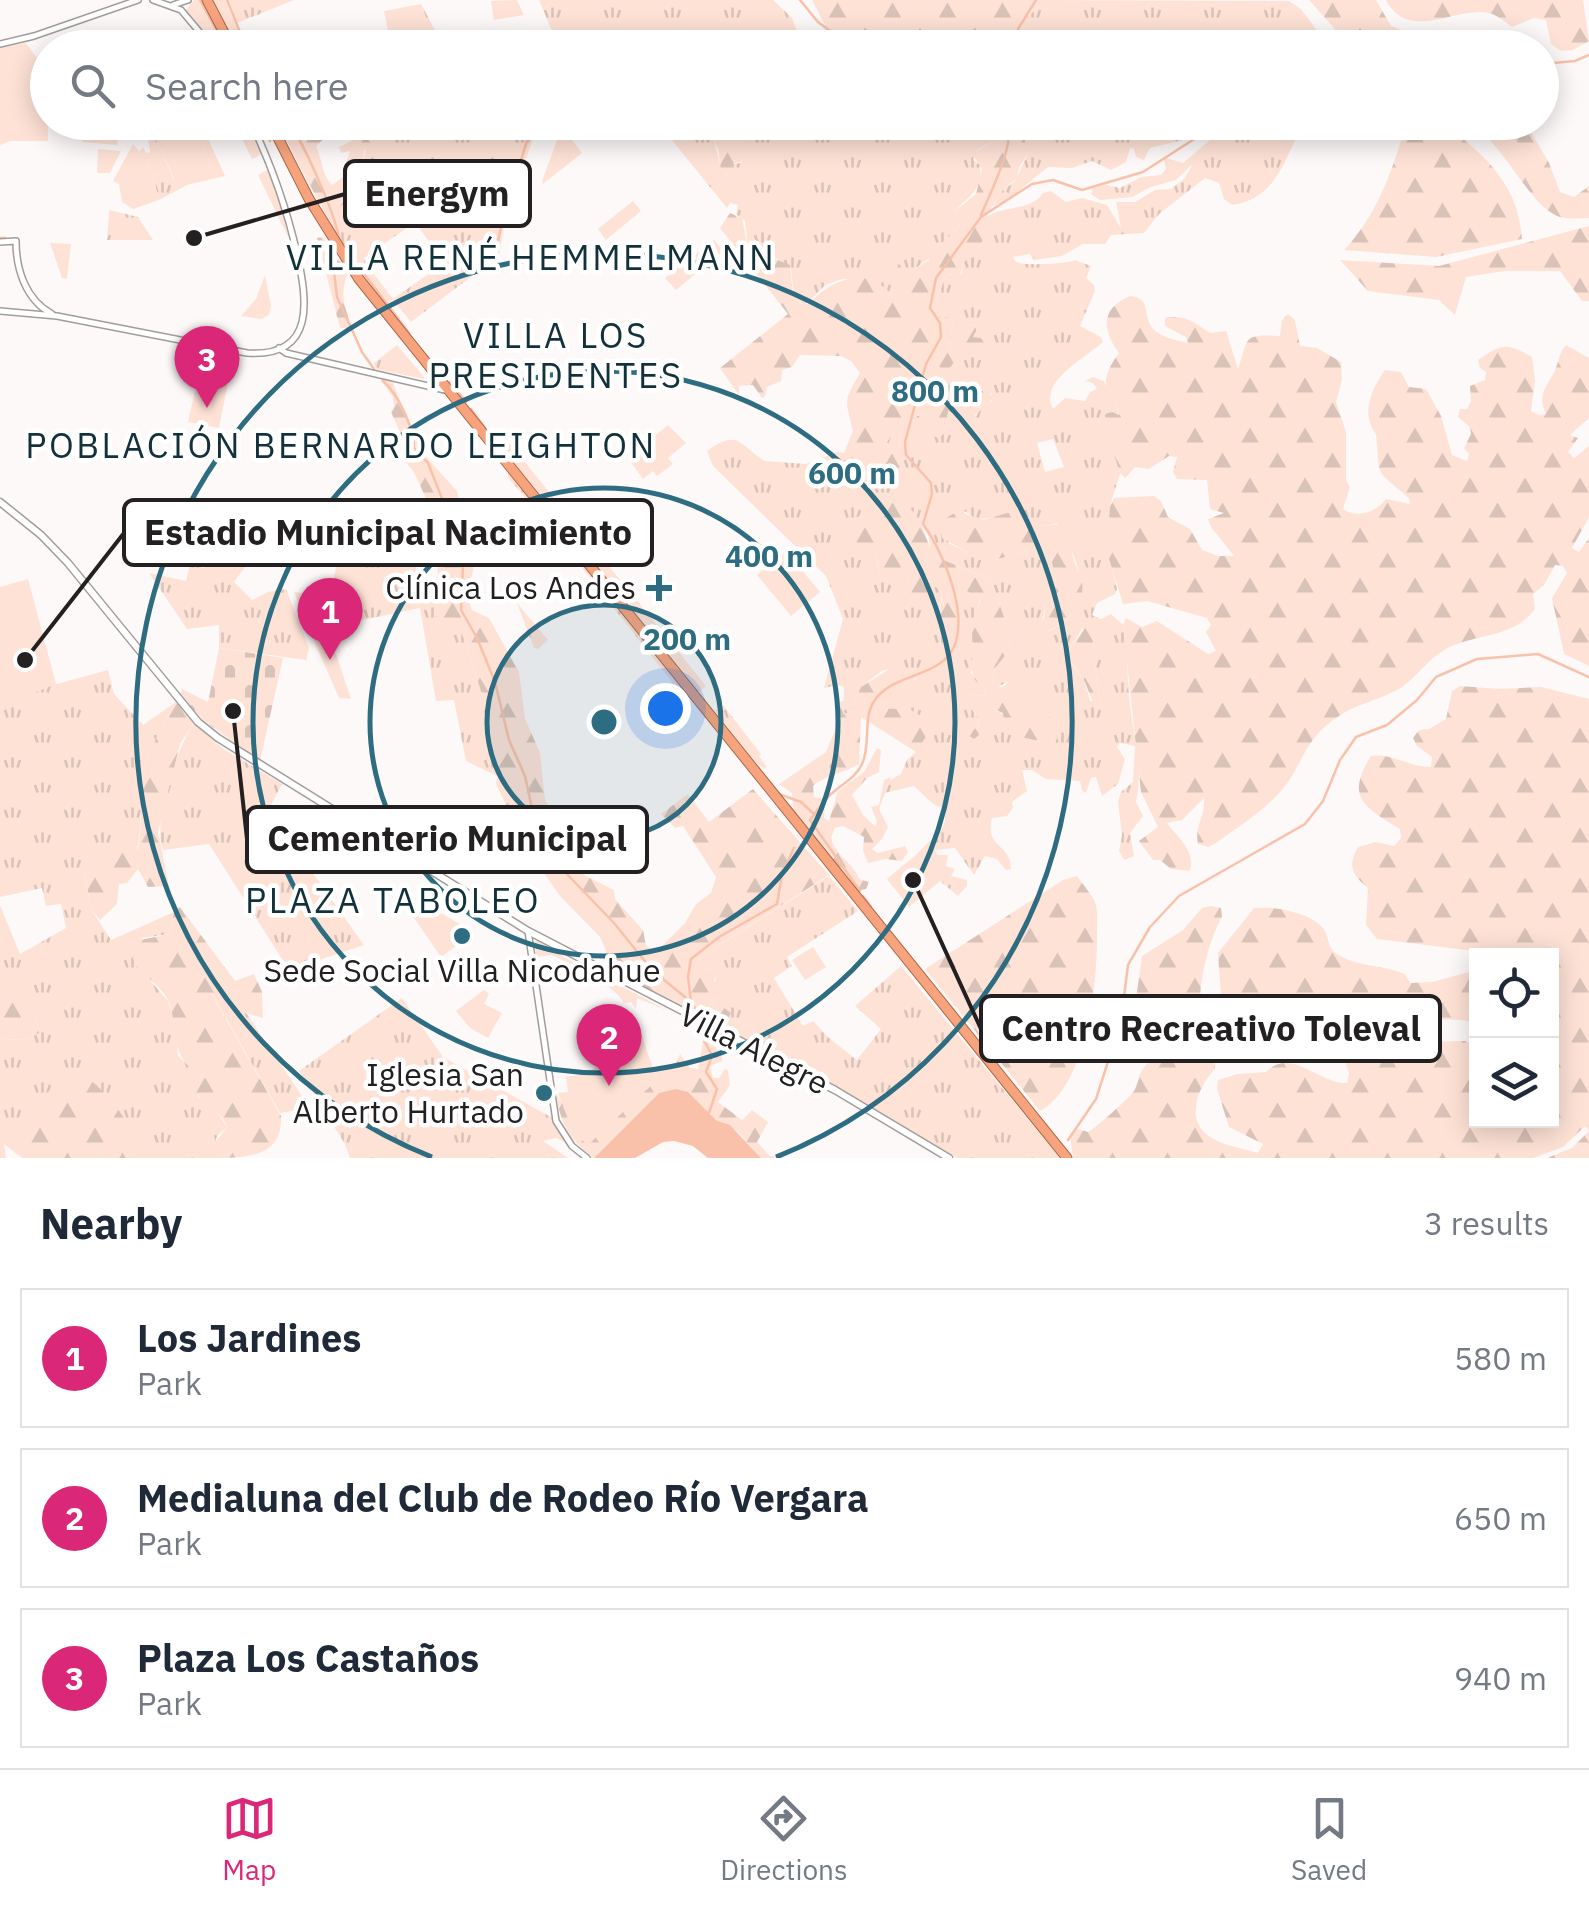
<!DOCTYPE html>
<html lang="en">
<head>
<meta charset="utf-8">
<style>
  :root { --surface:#fff; --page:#f2f2f3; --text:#1f2937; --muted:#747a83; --line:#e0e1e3; --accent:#db2777 }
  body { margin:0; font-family:"IBM Plex Sans",sans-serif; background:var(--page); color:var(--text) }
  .controls { position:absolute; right:30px; bottom:30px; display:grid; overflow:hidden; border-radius:0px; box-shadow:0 5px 25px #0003 }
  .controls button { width:90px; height:90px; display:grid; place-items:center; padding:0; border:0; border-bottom:2px solid var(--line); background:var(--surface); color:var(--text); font:50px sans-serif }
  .you { position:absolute; left:665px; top:708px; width:35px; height:35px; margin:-25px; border:8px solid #fff; border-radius:50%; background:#1a73e8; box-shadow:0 0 0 15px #1a73e833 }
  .badge { display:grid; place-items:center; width:65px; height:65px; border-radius:50%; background:var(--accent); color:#fff; font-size:32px; font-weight:700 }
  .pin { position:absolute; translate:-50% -82px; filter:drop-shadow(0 2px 5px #0008) }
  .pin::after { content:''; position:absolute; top:52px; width:35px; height:30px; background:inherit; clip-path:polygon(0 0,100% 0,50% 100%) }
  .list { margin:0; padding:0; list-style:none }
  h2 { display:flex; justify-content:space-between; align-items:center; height:130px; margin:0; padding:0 40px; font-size:42px }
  h2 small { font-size:32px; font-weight:400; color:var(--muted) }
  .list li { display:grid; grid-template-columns:65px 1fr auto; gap:30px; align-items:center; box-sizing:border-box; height:140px; margin:0 20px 20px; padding:0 20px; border:2px solid var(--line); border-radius:0px }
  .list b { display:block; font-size:38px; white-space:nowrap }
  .list p { margin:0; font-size:32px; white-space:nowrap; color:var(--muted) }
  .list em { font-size:32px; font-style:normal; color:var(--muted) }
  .icon { flex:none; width:55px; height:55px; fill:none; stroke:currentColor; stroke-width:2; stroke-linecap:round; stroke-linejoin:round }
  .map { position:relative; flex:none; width:1589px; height:1158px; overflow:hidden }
  .search { position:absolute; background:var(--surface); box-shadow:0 5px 25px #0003; left:30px; right:30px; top:30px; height:110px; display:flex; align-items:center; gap:25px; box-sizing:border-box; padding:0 35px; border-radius:55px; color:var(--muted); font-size:38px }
  .sheet { height:610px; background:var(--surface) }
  nav { display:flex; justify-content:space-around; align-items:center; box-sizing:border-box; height:140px; border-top:2px solid var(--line); background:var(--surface); font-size:28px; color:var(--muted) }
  nav a { display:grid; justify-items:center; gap:5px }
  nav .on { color:var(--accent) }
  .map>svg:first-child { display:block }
  .grass { fill:url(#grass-tufts); fill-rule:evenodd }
  .forest { fill:url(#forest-firs) }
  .cemetery { fill:url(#cemetery-stones) }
  .park { fill:#fee2d6 }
  .water { fill:#f9c1a9 }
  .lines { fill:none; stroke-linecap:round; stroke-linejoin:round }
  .stream { stroke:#f9c1a9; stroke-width:2.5 }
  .tertiary-casing { stroke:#a19d9b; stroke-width:8 }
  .secondary-casing { stroke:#a19d9b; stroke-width:9 }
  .trunk-casing { stroke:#ab6848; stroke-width:11 }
  .tertiary { stroke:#fff; stroke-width:5 }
  .secondary { stroke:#fff; stroke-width:6 }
  .trunk { stroke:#f7a47e; stroke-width:9 }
  .ring { fill:none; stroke:#2e6c82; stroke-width:5 }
  .poi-dot { fill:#2e6c82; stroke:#fff; stroke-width:4 }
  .labels { text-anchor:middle; stroke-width:9; stroke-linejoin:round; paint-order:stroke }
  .poi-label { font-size:32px; fill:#222020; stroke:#fff; text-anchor:end }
  .street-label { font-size:32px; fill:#222020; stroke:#fff }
  .neighbourhood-label { font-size:35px; letter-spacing:2.5px; fill:#13313b; stroke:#fff }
  .centre { fill:#2e6c82; stroke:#fff; stroke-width:5 }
  .ring-label { font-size:30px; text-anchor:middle; font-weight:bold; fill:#2e6c82; stroke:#fff; stroke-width:9; stroke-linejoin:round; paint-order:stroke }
  .leader { fill:none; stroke:#222020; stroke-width:4 }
  .callout-dot { fill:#222020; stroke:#fff; stroke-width:4 }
  .callout { fill:#fff; stroke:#222020; stroke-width:4 }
  .callout-label { font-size:35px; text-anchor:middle; font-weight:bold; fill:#222020 }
</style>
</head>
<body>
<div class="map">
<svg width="1589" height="1158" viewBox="0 0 1589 1158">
  <defs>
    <pattern id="grass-tufts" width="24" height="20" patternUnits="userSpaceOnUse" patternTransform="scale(2.5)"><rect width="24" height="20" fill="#fee2d6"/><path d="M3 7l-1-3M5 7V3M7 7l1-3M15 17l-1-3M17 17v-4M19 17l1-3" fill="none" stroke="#d9c2b7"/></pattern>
    <pattern id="forest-firs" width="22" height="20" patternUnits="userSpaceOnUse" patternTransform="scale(2.5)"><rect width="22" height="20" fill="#fee2d6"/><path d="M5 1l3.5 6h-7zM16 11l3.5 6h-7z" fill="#d9c2b7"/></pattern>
    <pattern id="cemetery-stones" width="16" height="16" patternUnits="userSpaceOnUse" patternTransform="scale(2.5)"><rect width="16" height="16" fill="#fee2d6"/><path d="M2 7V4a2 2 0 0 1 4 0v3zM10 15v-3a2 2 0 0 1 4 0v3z" fill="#d9c2b7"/></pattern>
  </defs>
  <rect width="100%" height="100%" fill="#fdf9f8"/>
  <g class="grass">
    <path d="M211,0H225L240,35L231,37Z"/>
    <path d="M228,0H294L237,23Z"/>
    <path d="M539,0H773L792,18L799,37L832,47L551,48L548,44L523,48L554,36Z"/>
    <path d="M1046,0L1289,1L1301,9L1329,47L1023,48L1024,20Z"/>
    <path d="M421,4L444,47H391L384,11Z"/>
    <path d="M412,122L538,123L504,225L497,270L492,274L484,267L411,322L393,300L386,305L366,276L371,270L393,299L444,263L415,222L364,258L366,263L360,268L341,246L330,223L333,212L362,172L367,138L360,137L358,123H391L392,127Z"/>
    <path d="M158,123H181L154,135L174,180L211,165L193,123H201L225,176L187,185L159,200L152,173L141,175L140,172L148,166L139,152L143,147L146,153L150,152L148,138L139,140Z"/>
    <path d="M658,123H706C718,139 715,163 728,176L732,164L741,163L745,141L741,123H983L995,140L977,150L973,160L980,165C984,188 969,196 955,211L960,226L941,244L928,243L931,257L909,273L905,272L899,294H891C875,277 841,273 822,288C816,294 811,301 804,305L794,297L791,268L771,255L748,248L745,221L736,214L738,205L730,203L727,208Z"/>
    <path d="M1021,123H1176L1189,133L1183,140L1150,148L1144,160L1136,157L1134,149L1130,148L1126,162L1111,170L1092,161L1072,168L1048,167L1006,201L993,206L1000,193L1015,181L1028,154Z"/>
    <path d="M1221,123H1304C1284,157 1279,198 1232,205L1224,199L1219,183L1205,178L1159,214L1144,233L1111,235L1105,244H1083L1062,256L1034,260L1030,254L1013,257L1016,262C1024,266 1068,264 1075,260L1091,266L1086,278L1094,285L1095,291L1080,326L1101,337L1103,342C1086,358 1038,381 1053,409L1065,398L1085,401L1090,392L1097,389L1093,383L1085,381L1093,377L1104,381L1112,403L1118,409L1116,458L1120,473L1110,506V560L1117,589L1115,594L1097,603L1092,615L1101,619L1111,614L1123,625C1128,652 1127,679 1130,706C1135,743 1143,765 1136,802L1143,816L1130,833L1134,856L1124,860L1119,851L1122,835L1118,802L1121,792L1133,782L1135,746L1120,743L1117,747L1125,759L1118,784L1102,796L1096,777L1091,778L1086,793L1082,791L1080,781L1046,779L1032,770H1022L1027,791L1012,802L1013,808L1007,816L992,818C984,848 1011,843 1011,869L1006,870L997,859L985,856L974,875L955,848L935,850L937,855H948L946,866L955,869L951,876L967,880V886L958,896L940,881L917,854C929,838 950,832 944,809L933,804L914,786L885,793L890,780L901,774L907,760L916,752L911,710L879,709C883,693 902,684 917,679L913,669L883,670L861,687L850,712L843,715L844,687L837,685L824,688L843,619L826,576L713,466L707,451C740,427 740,447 765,461L806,464L837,452L856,454C865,466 881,466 890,479L902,471L886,443L903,420L928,413L932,435L945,432L948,411L961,419L976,416L982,407L992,401V394C959,380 955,403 929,398L926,391L929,381L923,373L936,363L945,374L958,356H979L987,339L973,338L978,328L975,325L964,327L952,350L949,345L953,322L948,317L941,318L933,309L946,275L962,274L963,263L980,245L986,217C1002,205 1031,212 1043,193L1051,191L1066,202L1082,198L1107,205L1121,228L1116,202H1135L1155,190L1171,189L1184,179L1193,164L1176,180L1151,187L1132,197L1100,200L1091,194L1093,188L1106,185L1120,188L1141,177L1161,175L1166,169L1163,157L1183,163L1211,139ZM1053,439L1064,467L1045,472L1037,443ZM881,507L915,514L929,537L930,551L934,556L991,580L1011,637L1009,651L995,668L993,682L998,687L1010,680L1020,688L1023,700L1047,714L1038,742L1003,720V714L991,708L984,710V717L975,739L979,719L970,707V695L984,696L986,689L971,673L975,645L973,631L980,598L967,590L960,593L956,640L938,631C931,616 945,606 941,591L936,587H911L910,580L905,575L880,574L875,553L851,520ZM965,511L976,519C1014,518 1002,505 1044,526L1057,523C1082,563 1100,616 1040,634L1045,605L1060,592L1050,581L1053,567L1050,552L1036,548L988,562L948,543ZM1082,629L1094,634L1093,654L1100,702L1090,701L1085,682L1069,660L1070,648Z"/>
    <path d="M267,170L280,196L288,237L258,175Z"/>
    <path d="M109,210L138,217L153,240H107Z"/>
    <path d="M397,345L424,377V379L376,369L374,363Z"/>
    <path d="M508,471L612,597L619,611L625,614L690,694L682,695L540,514L508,478Z"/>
    <path d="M344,529L414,540L417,580L438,585L437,622L462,633L467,645L491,725L490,741L499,777L466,761L454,700L436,701L420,608L319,629L317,634C310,619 300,609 294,592L330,596Z"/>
    <path d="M227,534L248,540L258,550L234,582L252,600L268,592L286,589L309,648L306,660L219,648V625L187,629L149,573L186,581L190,564L204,568L209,544L225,547Z"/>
    <path d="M517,603L548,640L538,649L534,648Z"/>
    <path d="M108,670L114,694L143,725L176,702C163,725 148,750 143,776C139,801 143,825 137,849L103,860L84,871L91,909L111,940L174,912L170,934L142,938L135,963L168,1001L175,1022L178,1056L193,1070L198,1097L212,1104L227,1127L217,1136L211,1158H22L4,1144L6,1158H0V1039L25,1040L39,1033L34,1013L0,1008V905L20,954L66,928L61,904L46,906L42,888L0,897V707L46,687Z"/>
    <path d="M723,705L761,754L759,756L767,767L764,769L753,759L715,711Z"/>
    <path d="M194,723L222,748L282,784L262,822L285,834L364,945L289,970L209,844L163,850C152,820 176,750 194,723Z"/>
    <path d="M829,876L858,911L787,957L792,966L774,978L803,1026L813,1021L829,1038L857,1060L881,1029L855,1006L901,966L1060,1158H957L844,1091L721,1030C720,1009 712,987 717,966L709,971L699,958Z"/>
    <path d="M578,964L669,1011L637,998L636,1009L631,1002L624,1003C614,985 590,980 578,964Z"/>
    <path d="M211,992L247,1014L310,1108L280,1113Z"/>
    <path d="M402,998L443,1057L556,1120L565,1142L556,1138L543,1141L568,1158H350L345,1144L299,1071Z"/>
  </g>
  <g class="forest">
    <path d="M812,0H1046L1024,20L1023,48L832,47L826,42V27Z"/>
    <path d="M1309,0H1376L1391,26L1410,33L1395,44L1336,47L1334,28Z"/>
    <path d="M1386,0H1583L1589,41L1573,50L1561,51L1551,44L1546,20L1534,18L1512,27C1503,20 1495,13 1483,12C1449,10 1408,41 1386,0Z"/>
    <path d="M277,123H298L305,128L307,123H322L327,136L316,146C323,161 321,173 332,185L351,171L347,160L350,151L341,153L339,147L360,137H367L372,146L364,150C363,167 362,185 350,198C341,207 334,209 330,223Z"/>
    <path d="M706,123H741L749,150L744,161L732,164L729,176L721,170L718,149Z"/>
    <path d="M983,123H1021L1028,154L1019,167L1017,178L1000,193L986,217L984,238L976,252L963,263L959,282H955L953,274L946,275L933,309L941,318L948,317L953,322L949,345L952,350L964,326L976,325L978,328L973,337L987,339L993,352L987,356H959L945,374L937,364L923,373L929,380L926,391L929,398H943L963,388L989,392L994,398L969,421L948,411L945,433L938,438L931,435L928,413L903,420L886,443L902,471L904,482L896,484L883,470L863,472L858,457L844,453L853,431C845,399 843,402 860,373L851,361L841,356L800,355L792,367L782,370L781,381L767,387L765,397L762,398L753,385L739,386V395L720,368L788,314L720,228L730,213L742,218L748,248L790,265L793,294L801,304H808C830,281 865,264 891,294H899C903,282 892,272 901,259L908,273L929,260L928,243L941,244L960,226L955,211L976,194L982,169L972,154L995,140Z"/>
    <path d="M1468,123H1526L1549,163L1560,192L1574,197L1589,186V218C1579,218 1566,220 1557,216C1526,202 1506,144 1468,123Z"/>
    <path d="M1445,124C1486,157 1518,183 1522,239L1436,257L1344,250C1374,218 1388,182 1401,141Z"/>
    <path d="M1589,226V301H1582L1560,271H1505L1466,277L1455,315L1439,300L1368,291L1340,260L1439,266Z"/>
    <path d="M323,237L333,256L349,269C341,290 342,302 350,321L347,328H340L317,238Z"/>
    <path d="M1130,296C1151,298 1143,313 1151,326C1159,338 1177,340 1188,343L1186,337L1165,326V318C1185,314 1195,323 1210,333L1226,331L1238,369C1249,338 1241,334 1280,336L1282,320L1288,314L1295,320L1300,346L1317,348L1341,362L1342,380L1336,402L1346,432V480L1350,487L1343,509C1358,519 1376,512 1386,499L1410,504L1409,498C1372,466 1381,480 1376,434C1360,413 1372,388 1385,370L1401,372L1409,387L1426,389L1441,416L1452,455L1467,461L1469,454L1464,448L1471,434L1470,427L1458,417L1460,409H1467L1471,401L1470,386L1485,380L1486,372L1480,368L1478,360C1502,344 1506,342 1532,357L1535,380L1531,411L1539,415L1546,414C1538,397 1544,389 1552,376C1559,366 1557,355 1566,345L1589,358V418L1570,435L1578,438L1568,452L1574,458L1589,446V517L1572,548L1579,552L1589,538V666L1564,654L1552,598L1567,573L1563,566L1555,565L1544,585L1533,594L1535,609C1513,639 1475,633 1446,649C1427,659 1417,678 1399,689C1380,700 1355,704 1336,718C1303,741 1304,763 1282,790C1265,810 1238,827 1216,843L1209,847L1198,844C1194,825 1206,816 1204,798L1182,820L1167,823C1177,837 1196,850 1190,871L1171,869L1160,860H1153L1139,841L1158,827L1141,792L1123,625L1126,618L1142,627L1157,621L1208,654L1216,651L1206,632L1211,625L1207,618L1147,601L1123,604L1107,552L1110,506L1114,498L1154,496L1161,501L1168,517L1190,529L1202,550L1218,556H1234L1211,527L1208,519L1224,513L1210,509L1207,480L1177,479L1173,472L1177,457L1169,456L1149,469L1135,467L1125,478L1120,473L1106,430L1105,414L1112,412L1119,415L1118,409C1099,391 1104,373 1119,353C1103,331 1099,309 1130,296Z"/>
    <path d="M379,378L392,380L407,419L417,435L419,449L457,491L462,514L476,534L478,543L472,576L475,593L470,605L472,610L489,618L519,672L525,719L540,753L545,800L559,825L576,835L584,875L614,890L615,899L643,930L646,946L657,951L685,923L696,904L711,893L716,877L683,826L675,828L661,814L688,794L709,822L753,789L829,875L699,958L709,971L719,965L714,980L723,994L720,1005L731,1013L721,1030L606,971L607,953L600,937L559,895L528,850L496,784L499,768L491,747V725L467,645L461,633L437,622L438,550L443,522L428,503L414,472L401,457L408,450L391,412L394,407L393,397Z"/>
    <path d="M900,502C923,512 924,538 934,556L991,580L1011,637L1009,651L995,668L993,682L998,687L1005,686L1012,674L1019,673L1023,700C1041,706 1057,718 1057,739L1052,744L1017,736L1004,727L1003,713L991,708L984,711C985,725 987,729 974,739L968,735L978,726L979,719L966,701L970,695L984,696L986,690L975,680L970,665C976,647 970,640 973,623C974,613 980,608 980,598L967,591L960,593L958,634L952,646L945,642L935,625C936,610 950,598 936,587L929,588L923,600L916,604L909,601L910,580L905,575L892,582L878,581L880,573L875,553L856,543L847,532L851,520C867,513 883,502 900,502Z"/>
    <path d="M958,511L983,520L1011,512L1025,515L1044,526L1064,523C1076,534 1071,537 1072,551C1072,561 1080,572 1082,582C1086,608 1062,627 1040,634L1035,629L1044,619L1045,605L1060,592L1050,581L1053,567L1050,552L1036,548L988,562L981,560L942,538L941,531L946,518Z"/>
    <path d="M1086,627L1094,634L1093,654L1100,702L1095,708L1085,682L1068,657L1070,648Z"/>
    <path d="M891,668L923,670C912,688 887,687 879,708L911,710L934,724L916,752L861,717L859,764C845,773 825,775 813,786L814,797L825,799L824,818L829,821L838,791L864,772L877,748L881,750L879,772L867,778L852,795L863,815L875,826L877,821L871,807L879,805L884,780L891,777L879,809L888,827L882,839L872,849L878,853L905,846L908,852L902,861L886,859L868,863L863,851L864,837L843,826L835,828L831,837C834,855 854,863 859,879L869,882L866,889L856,891L793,814L792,793L779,784L826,752L839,720V702L844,701L843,714L850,712L861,687Z"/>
    <path d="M1460,686L1500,689L1541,687L1589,699V1158H1547L1572,1148L1588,1132V1128L1584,1127L1563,1147L1533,1158H1073L1070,1135L1078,1129L1088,1132C1095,1129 1129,1098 1134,1091C1138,1085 1138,1076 1142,1070C1152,1055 1169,1054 1185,1055C1196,1055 1204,1053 1215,1058V1069C1198,1086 1183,1122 1212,1138C1225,1146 1244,1149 1258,1153L1263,1144L1229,1127L1217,1089L1218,1080L1237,1074L1266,1072C1291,1046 1319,1084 1347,1083L1349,1073L1343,1055L1358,1032L1399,1031L1415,1042L1465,1041L1476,1047V1120H1552V956L1483,955L1474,951L1377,939L1366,925L1368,888C1352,875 1347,866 1358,847L1376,842L1394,846L1401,838L1400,829C1366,808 1344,799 1371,756C1392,753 1409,767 1431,767L1432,757L1417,746L1413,738L1419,730L1429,729L1446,719L1452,691Z"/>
    <path d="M176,702L194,723L180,744L158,832L169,886L148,887L138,869L127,883L119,884L117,904L100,920L91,909L84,870L120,848L138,849C143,824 139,800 143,776C148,750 163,725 176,702Z"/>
    <path d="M1077,876C1082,884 1091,893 1095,902C1098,910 1097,923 1097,932C1098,981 1087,1086 1040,1111L925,969L1063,880Z"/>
    <path d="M1211,906L1221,908L1222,917C1208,940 1186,1018 1213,1035L1214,1045L1191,1028L1185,1010L1177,1013L1187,1038L1169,1035L1134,1013L1142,956L1183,930L1202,908Z"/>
    <path d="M180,907L235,981L254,974L262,992L263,1018L242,1012L211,993L281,1116C283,1158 246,1158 211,1158L210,1149L227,1127C222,1111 204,1104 194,1091L193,1070C168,1051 180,1025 167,998C155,977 123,969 135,941L170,934L174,912Z"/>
    <path d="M1254,908C1273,906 1309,912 1322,927C1330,935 1326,947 1337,954C1357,967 1384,965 1405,974L1410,983L1432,982L1473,971L1476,963V1023C1454,1016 1437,1022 1415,1019C1402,1018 1383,1010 1370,1013C1360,1015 1355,1026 1345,1031C1319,1044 1257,1042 1231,1029L1222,1012L1218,953Z"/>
    <path d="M17,998L34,1013L39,1033L25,1040L0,1039V1008Z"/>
    <path d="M705,1032L722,1057V1061L710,1066L713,1078H719L725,1069L728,1070L730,1085L718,1102L742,1120L752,1110L768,1122L757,1142L770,1156L786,1158H761L737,1131L717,1121L688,1092L659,1093L594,1158C572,1143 558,1121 557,1094L560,1101L657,1080L654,1070L675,1066L680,1054L690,1068L698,1069Z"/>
    <path d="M74,1071C93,1076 125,1113 131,1132C134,1140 133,1150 133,1158H41L9,1130L57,1083Z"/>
  </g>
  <path class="cemetery" d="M219,648L283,658L260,761L203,720L180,696L182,689L208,702Z"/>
  <g class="park">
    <path d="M194,0H203L227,47H216L186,10Z"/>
    <path d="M517,0L524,15L494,20L491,1Z"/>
    <path d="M26,43L39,61L47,66L48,141H11L0,145V48Z"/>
    <path d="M181,123H193L211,165L175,181L154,135Z"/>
    <path d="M234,123H247L261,150L259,156L252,159Z"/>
    <path d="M84,126L119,129L117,145L82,142Z"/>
    <path d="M562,127L582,153L543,184L542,181Z"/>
    <path d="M133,144L148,161L147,168L140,173H152L159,200L133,209L122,202L119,184L113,181Z"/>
    <path d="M98,149L121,151L110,173H97Z"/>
    <path d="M633,201L641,211L606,240L598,229Z"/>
    <path d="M714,240L723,251L676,290L665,278Z"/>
    <path d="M50,243L71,244L67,279L62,278Z"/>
    <path d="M265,275L271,306L269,315L261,319L241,316L256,299Z"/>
    <path d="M207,378L228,382L219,428L188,422L195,391L203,393Z"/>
    <path d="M668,425L686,443L668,458L673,464L657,476L653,471L643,479L628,458Z"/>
    <path d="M507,440L706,686L699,692L499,446Z"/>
    <path d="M786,551L820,592L791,616L757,575Z"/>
    <path d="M28,579L56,684L0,707V587Z"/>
    <path d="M303,616L312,623L321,643L326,644L329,652L335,651L351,699L339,698Z"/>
    <path d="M917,854L940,881L909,907L887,879Z"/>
    <path d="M423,902L461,925L452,932L460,943L441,957L410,912Z"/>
    <path d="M535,941H539L579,966L563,968L562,960L552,955L536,957Z"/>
    <path d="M813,947L826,967L805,980L792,960Z"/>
    <path d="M484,990L489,994L484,1004L502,1013L488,1038L470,1028L456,1011Z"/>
    <path d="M640,1030L657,1080L587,1146L570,1124L558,1093L568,1092L566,1077L588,1073Z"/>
  </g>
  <path class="water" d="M676,1089L688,1092L717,1121L730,1125L761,1158H708L693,1146L674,1141L663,1142L635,1158H594L659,1093Z"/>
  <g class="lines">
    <g class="stream">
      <path d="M200,0L226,48"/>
      <path d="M227,0L240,32"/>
      <path d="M800,0L818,22L853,48"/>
      <path d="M245,43L247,48"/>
      <path d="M1018,48V29L1036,0"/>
      <path d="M1542,64L1575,61L1589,55"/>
      <path d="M262,122L270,141"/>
      <path d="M289,122C305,147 337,216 340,244"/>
      <path d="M981,215C990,194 1015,144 1008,122"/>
      <path d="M0,238H5"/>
      <path d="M343,243L353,258"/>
      <path d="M333,263L337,297L362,352L374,369"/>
      <path d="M492,271L503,217L533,122"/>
      <path d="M365,275L409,333"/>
      <path d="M442,373L446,379"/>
      <path d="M383,381C398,394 414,428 414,448L428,463L450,519L464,543L461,610L477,638L495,682L509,740L525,776L533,813L564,871L614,923L652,970L691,1002"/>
      <path d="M450,382L466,402"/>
      <path d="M471,409L485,428"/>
      <path d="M490,433L495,439"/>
      <path d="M501,447L509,458"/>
      <path d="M685,677L697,691"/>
      <path d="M779,794L801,802L814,814"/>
      <path d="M860,891L810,820C816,812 822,803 829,796C840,785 856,778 862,764C871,745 863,720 873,703C887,679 918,678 939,664C981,638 945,554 923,524L932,494L931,483L906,455L905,442L926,364L941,337L940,323L930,308L936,278L981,217L1032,184L1053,180L1082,190L1143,172L1216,125L1237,122"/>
      <path d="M863,896L871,907"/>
      <path d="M701,1017L691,1002L688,977L691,959L719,937L777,904L782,874L794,848"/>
      <path d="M702,1025L703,1038L712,1056L706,1072L717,1089L709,1113"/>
      <path d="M1068,1140L1096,1099L1121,1021L1128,965L1150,927L1179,896L1305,824L1323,801L1340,760L1356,737L1387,725L1417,700L1436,677L1477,659L1538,654L1589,677"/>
    </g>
    <defs>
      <g id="tertiary">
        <path d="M153,0L181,10L213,48"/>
        <path d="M173,5L188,0"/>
        <path d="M0,44L34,36L138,0"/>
        <path d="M0,242L16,241C16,270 26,300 52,314"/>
        <path d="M0,311L57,316L247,353C317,358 307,299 297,253C286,206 272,166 251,122"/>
        <path d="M279,348L286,353L445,390"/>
        <path d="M528,931L556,1121L572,1146L587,1158"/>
      </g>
      <path id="secondary" d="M0,502L41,535L68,563L198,722L218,738L528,931L835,1090L949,1158"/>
      <g id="trunk">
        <path d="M207,0L232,48"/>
        <path d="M270,122L309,199L359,279L1067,1158"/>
      </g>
    </defs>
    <use href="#tertiary" class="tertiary-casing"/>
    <use href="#secondary" class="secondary-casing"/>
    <use href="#trunk" class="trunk-casing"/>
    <use href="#tertiary" class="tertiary"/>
    <use href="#secondary" class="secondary"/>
    <use href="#trunk" class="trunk"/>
  </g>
  <circle cx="604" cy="722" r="117" fill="#2e6c82" fill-opacity=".12"/>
  <g class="ring">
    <circle cx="604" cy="722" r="117"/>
    <circle cx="604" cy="722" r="234"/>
    <circle cx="604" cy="722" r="351"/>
    <path d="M432 1157A468 468 0 1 1 776 1157"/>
  </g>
  <g class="poi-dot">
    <path d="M654 573h10v10h10v10h-10v10h-10v-10h-10v-10h10z"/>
    <circle cx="462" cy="936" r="10"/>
    <circle cx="544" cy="1093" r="10"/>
  </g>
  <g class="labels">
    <g class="poi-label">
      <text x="636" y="599">Clínica Los Andes</text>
      <text x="462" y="982" text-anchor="middle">Sede Social Villa Nicodahue</text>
      <text x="524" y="1086">Iglesia San<tspan x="524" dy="37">Alberto Hurtado</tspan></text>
    </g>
    <g class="street-label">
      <text transform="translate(754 1049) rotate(27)" y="11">Villa Alegre</text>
    </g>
    <g class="neighbourhood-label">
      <text x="531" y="270">VILLA RENÉ HEMMELMANN</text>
      <text x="556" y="348">VILLA LOS<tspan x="556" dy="40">PRESIDENTES</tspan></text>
      <text x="341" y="458">POBLACIÓN BERNARDO LEIGHTON</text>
      <text x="393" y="913">PLAZA TABOLEO</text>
    </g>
  </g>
  <circle cx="604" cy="722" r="15" class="centre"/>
  <g class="ring-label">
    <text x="935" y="402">800 m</text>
    <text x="852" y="484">600 m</text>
    <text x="769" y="567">400 m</text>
    <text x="687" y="650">200 m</text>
  </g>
  <path class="leader" d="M194 238L345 194M25 660L124 533M233 711L247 839M913 880L981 1029"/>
  <g class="callout-dot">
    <circle cx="194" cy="238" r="10"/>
    <circle cx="25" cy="660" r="10"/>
    <circle cx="233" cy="711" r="10"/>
    <circle cx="913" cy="880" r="10"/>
  </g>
  <g class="callout">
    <rect x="345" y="161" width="185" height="65" rx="10"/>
    <rect x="124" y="500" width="528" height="65" rx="10"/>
    <rect x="247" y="807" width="400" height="65" rx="10"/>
    <rect x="981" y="996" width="459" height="65" rx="10"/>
  </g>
  <g class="callout-label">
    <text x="437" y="206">Energym</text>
    <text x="388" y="545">Estadio Municipal Nacimiento</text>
    <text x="447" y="851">Cementerio Municipal</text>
    <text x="1211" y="1041">Centro Recreativo Toleval</text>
  </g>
</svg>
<div class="controls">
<button><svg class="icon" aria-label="locate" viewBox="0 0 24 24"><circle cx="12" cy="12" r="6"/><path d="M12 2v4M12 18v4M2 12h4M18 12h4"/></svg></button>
<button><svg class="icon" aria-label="layers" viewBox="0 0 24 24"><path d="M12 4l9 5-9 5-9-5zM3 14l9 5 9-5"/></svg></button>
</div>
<div class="you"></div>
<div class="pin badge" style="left:330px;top:660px">1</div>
<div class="pin badge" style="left:609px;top:1086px">2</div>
<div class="pin badge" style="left:207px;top:408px">3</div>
<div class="search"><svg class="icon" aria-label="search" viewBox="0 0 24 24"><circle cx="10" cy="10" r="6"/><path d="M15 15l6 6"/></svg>Search here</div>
</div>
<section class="sheet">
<h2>Nearby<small>3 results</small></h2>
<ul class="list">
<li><span class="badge">1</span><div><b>Los Jardines</b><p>Park</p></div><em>580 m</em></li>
<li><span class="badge">2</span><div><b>Medialuna del Club de Rodeo Río Vergara</b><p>Park</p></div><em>650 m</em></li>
<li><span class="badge">3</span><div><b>Plaza Los Castaños</b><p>Park</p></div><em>940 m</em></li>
</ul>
</section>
<nav>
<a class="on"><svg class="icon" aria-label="map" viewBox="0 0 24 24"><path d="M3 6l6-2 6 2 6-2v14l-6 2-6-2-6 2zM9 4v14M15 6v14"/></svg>Map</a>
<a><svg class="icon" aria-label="directions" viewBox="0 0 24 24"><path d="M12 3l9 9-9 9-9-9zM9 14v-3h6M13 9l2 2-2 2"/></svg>Directions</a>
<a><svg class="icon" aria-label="saved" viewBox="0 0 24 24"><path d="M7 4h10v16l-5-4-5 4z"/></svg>Saved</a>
</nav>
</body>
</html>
